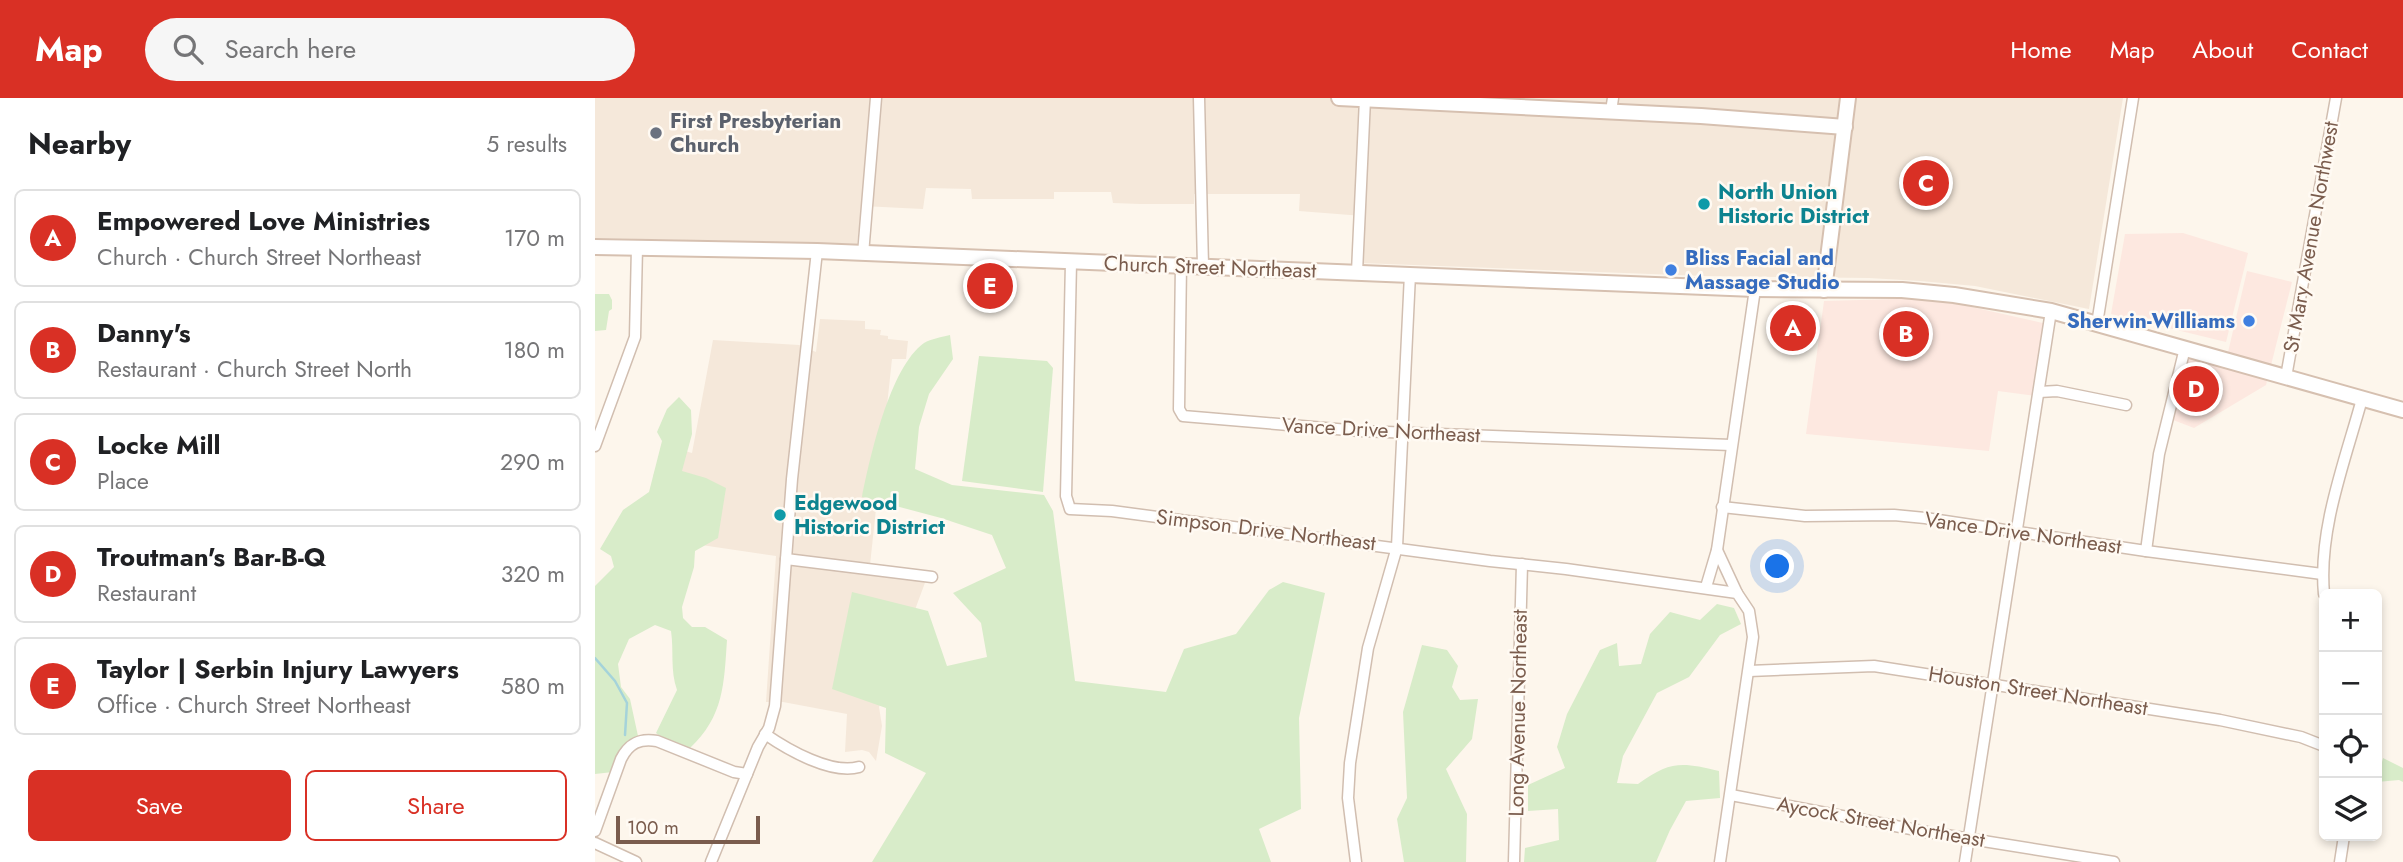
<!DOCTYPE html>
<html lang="en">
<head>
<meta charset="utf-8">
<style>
  :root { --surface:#fff; --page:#f6f6f6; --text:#202124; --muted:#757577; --line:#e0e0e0; --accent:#d93025 }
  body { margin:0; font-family:Jost,sans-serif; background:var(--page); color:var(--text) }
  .controls { position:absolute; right:21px; bottom:21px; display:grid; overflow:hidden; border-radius:10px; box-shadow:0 4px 10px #0003 }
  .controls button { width:63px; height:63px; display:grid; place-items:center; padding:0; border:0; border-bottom:2px solid var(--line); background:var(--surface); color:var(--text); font:35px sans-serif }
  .scale { position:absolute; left:21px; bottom:18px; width:144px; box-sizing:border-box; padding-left:7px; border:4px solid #7a5c4d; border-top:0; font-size:19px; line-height:24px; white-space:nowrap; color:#7a5c4d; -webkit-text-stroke:5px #fffaf3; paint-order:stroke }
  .you { position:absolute; left:1183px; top:469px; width:24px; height:24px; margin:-18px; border:5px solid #fff; border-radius:50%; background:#1a73e8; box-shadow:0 0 0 10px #1a73e833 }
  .badge { display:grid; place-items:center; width:46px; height:46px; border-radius:50%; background:var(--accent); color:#fff; font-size:23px; font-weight:700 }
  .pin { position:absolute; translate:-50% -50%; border:4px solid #fff; box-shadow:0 2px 7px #0006 }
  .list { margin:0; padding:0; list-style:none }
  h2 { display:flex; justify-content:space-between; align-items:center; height:91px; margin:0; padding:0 28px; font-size:30px }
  h2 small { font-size:23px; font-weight:400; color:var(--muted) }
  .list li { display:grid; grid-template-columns:46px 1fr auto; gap:21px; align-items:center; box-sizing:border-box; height:98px; margin:0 14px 14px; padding:0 14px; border:2px solid var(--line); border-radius:10px }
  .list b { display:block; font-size:26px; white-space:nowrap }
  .list p { margin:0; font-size:23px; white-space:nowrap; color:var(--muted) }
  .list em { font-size:23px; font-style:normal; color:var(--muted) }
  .actions { display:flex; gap:14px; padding:21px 28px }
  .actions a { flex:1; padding:16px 0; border:2px solid var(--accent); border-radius:10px; text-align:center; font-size:24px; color:var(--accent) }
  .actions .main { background:var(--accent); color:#fff }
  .icon { flex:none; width:38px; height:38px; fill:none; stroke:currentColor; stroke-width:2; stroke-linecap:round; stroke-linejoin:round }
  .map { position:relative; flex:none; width:1808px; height:764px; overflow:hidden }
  header { display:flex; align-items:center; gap:42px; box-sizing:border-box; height:98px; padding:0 35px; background:var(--accent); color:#fff }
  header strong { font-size:33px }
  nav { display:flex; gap:38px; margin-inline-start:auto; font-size:24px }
  .search { width:490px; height:63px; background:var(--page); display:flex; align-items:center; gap:18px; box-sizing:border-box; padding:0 24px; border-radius:38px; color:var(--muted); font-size:26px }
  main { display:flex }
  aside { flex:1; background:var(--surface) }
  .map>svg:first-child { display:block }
  .residential { fill:#f5e8da }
  .commercial { fill:#fde8e0 }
  .green { fill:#d8ecc9 }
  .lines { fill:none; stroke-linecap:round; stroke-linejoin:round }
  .stream { stroke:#a5d3da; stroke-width:2.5 }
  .street-casing { stroke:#d1beb0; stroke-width:13 }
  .secondary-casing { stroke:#d6c0b0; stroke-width:18 }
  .street { stroke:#fff; stroke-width:10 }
  .secondary { stroke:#fff; stroke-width:14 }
  .worship-dot { fill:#6b7280; stroke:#fffaf3; stroke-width:2.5 }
  .culture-dot { fill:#0f9aa8; stroke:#fffaf3; stroke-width:2.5 }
  .shop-dot { fill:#3f7fe0; stroke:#fffaf3; stroke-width:2.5 }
  .labels { text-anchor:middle; stroke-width:5; stroke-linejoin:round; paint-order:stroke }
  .worship-label { font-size:21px; font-weight:bold; fill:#5b616d; stroke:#fffaf3; text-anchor:start }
  .culture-label { font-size:21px; font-weight:bold; fill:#0d838f; stroke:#fffaf3; text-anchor:start }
  .street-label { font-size:21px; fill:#7a5c4d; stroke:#fffaf3 }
  .shop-label { font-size:21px; font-weight:bold; fill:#366cbe; stroke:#fffaf3; text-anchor:start }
</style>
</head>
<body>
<header>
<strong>Map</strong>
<div class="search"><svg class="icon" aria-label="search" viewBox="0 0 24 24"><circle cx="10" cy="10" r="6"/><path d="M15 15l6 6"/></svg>Search here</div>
<nav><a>Home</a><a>Map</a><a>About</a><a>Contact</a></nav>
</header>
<main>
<aside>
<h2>Nearby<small>5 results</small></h2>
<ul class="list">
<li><span class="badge">A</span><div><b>Empowered Love Ministries</b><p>Church · Church Street Northeast</p></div><em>170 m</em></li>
<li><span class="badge">B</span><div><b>Danny's</b><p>Restaurant · Church Street North</p></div><em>180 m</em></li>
<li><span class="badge">C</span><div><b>Locke Mill</b><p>Place</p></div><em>290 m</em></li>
<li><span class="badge">D</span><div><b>Troutman's Bar-B-Q</b><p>Restaurant</p></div><em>320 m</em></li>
<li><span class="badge">E</span><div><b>Taylor | Serbin Injury Lawyers</b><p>Office · Church Street Northeast</p></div><em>580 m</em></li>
</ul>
<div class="actions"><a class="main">Save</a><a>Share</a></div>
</aside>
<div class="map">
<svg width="1808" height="764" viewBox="0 0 1808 764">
  <rect width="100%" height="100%" fill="#fdf6ec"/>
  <g class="residential">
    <path d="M0,0H1528L1494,211L1380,188L1325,183L1274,180L1109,178L766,165L768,118L704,113L705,96H599V106H545L518,105L516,94H459V101H377L376,91L331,90L328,111L267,108L262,146L0,140Z"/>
    <path d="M225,221L270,223V231L286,232L285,237L293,238V241L313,243L311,261H297L275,467L331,482L284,609L287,628L281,663L274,654L267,652L250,654L252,616L188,604H171L181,458L86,444L93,390L58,378L69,347L97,355L118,242L204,247L221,254Z"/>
  </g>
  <g class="commercial">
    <path d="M1588,135L1653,155L1631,244L1516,216L1530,136Z"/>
    <path d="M1652,173L1697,184L1671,287L1599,330L1578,322L1592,258L1630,267Z"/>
    <path d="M1337,200L1452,226L1440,298L1403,293L1394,353L1211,336L1229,203Z"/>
  </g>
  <g class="green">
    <path d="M0,196H14L17,202V211L14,213L11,232L0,233Z"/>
    <path d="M355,237L358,261L334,296L324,329L320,371L357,387L449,397L458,413L480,583L571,594L589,551L641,536L674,492L688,484L730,495L704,620L706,711L664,731L676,764H277L331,675L290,655L291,610L237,591L257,494L333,513L352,568L392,559L386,525L358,495L411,470L397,437L346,420L267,399C275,359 295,269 329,245C336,241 347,239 355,237Z"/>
    <path d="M384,258L452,263L458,270L448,394L367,383Z"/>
    <path d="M84,299L96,312L97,336L87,373L111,380L131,390L123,440L100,453L99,469L87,509L88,520L97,529H110L132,542C129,586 129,618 95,650L76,645L61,635L82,592C75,572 79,553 76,533L60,527L34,541L23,566L26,589L35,601L43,638L28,651L18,674L0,676V488L19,469L16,458L5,451L28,412L54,394L67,343L62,334L72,311Z"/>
    <path d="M1122,506L1139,510L1146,526L1125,537L1094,579L1062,595L1028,658L1022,685L1043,686C1075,663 1086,664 1124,673L1125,700L1091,703L1075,732L1061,764H929L930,750L964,742L963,711L933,713V687L970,670L962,649L972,616L1005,552L1022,545L1024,568L1046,566L1055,536L1075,514L1105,522Z"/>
    <path d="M827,547L852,552L863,568L857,589L865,602L883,601L877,641L851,671L872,716L871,764H809L802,721L812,700L808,614Z"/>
    <path d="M1788,660L1808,670V684L1804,682L1782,684Z"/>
  </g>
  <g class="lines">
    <path class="stream" d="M0,560L20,583L32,605L30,637"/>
    <defs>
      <g id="street">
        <path d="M604,0L608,168"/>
        <path d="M1016,13L1018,0"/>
        <path d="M268,156L281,0"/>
        <path d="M476,164L471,398L475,411L517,413L895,463L971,471L1142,495L1154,513L1158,539L1125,764"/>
        <path d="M586,166L584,311L588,318L765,333L1136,347"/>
        <path d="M762,174L770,1"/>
        <path d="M1502,226L1538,0"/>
        <path d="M1691,279L1741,0"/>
        <path d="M1444,294L1462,293L1531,307"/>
        <path d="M0,348L40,239L42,149"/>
        <path d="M1127,409L1210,418L1299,417L1330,420L1551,453L1727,476"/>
        <path d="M1122,452L1142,495"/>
        <path d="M1551,453L1564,356L1590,250"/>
        <path d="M191,461L337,479"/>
        <path d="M1111,489L1122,452L1160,191"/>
        <path d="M1729,496C1723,432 1750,363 1767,301"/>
        <path d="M1154,573L1279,568L1625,622L1706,639L1729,648"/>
        <path d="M170,636C193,652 237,677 264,669"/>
        <path d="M1136,697L1332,734L1519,764"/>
        <path d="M0,733L26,661C34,645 45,640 62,643L139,674L152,676"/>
        <path d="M0,745L41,764"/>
        <path d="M116,764L163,649L174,630L180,608L197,381L222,153"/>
        <path d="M761,764L753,700L755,665L773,550L802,449L815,176"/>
        <path d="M919,764L927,466"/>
        <path d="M1370,764L1456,213"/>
        <path d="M1745,764L1749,738"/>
      </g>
      <g id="secondary">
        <path d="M744,0L1106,18L1250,29"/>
        <path d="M0,149L222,153L1160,191L1307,192L1359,197L1456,213L1808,312"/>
        <path d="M1229,192L1253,0"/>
      </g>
    </defs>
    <use href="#street" class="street-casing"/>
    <use href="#secondary" class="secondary-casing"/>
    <use href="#street" class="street"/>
    <use href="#secondary" class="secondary"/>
  </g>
  <circle class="worship-dot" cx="61" cy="35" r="7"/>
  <g class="culture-dot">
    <circle cx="1109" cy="106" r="7"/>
    <circle cx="185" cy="417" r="7"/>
  </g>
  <g class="shop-dot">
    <circle cx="1076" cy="172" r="7"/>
    <circle cx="1654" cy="223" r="7"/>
  </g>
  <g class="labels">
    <g class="worship-label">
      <text x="75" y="30">First Presbyterian<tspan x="75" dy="24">Church</tspan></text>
    </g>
    <g class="culture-label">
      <text x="1123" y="101">North Union<tspan x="1123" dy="24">Historic District</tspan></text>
      <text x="199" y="412">Edgewood<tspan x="199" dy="24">Historic District</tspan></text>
    </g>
    <g class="street-label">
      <text transform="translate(1716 139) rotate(-80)" y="7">St Mary Avenue Northwest</text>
      <text transform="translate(615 169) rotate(2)" y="7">Church Street Northeast</text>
      <text transform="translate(786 332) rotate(3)" y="7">Vance Drive Northeast</text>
      <text transform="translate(671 432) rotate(7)" y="7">Simpson Drive Northeast</text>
      <text transform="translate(1428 435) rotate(8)" y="7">Vance Drive Northeast</text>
      <text transform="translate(1443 593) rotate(9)" y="7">Houston Street Northeast</text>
      <text transform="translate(923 615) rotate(-89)" y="7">Long Avenue Northeast</text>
      <text transform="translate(1286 724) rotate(10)" y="7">Aycock Street Northeast</text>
    </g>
    <g class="shop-label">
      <text x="1090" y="167">Bliss Facial and<tspan x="1090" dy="24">Massage Studio</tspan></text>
      <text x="1640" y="230" text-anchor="end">Sherwin-Williams</text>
    </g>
  </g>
</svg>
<div class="controls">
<button>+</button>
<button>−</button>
<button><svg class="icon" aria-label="locate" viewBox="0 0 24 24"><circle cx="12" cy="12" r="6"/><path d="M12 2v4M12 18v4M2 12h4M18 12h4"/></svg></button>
<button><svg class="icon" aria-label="layers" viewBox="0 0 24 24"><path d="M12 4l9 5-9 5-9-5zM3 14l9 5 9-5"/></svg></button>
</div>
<div class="scale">100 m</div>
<div class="you"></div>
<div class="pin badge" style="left:1198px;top:230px">A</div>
<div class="pin badge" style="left:1311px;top:236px">B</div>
<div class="pin badge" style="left:1331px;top:85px">C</div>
<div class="pin badge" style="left:1601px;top:291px">D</div>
<div class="pin badge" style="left:395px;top:188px">E</div>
</div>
</main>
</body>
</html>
